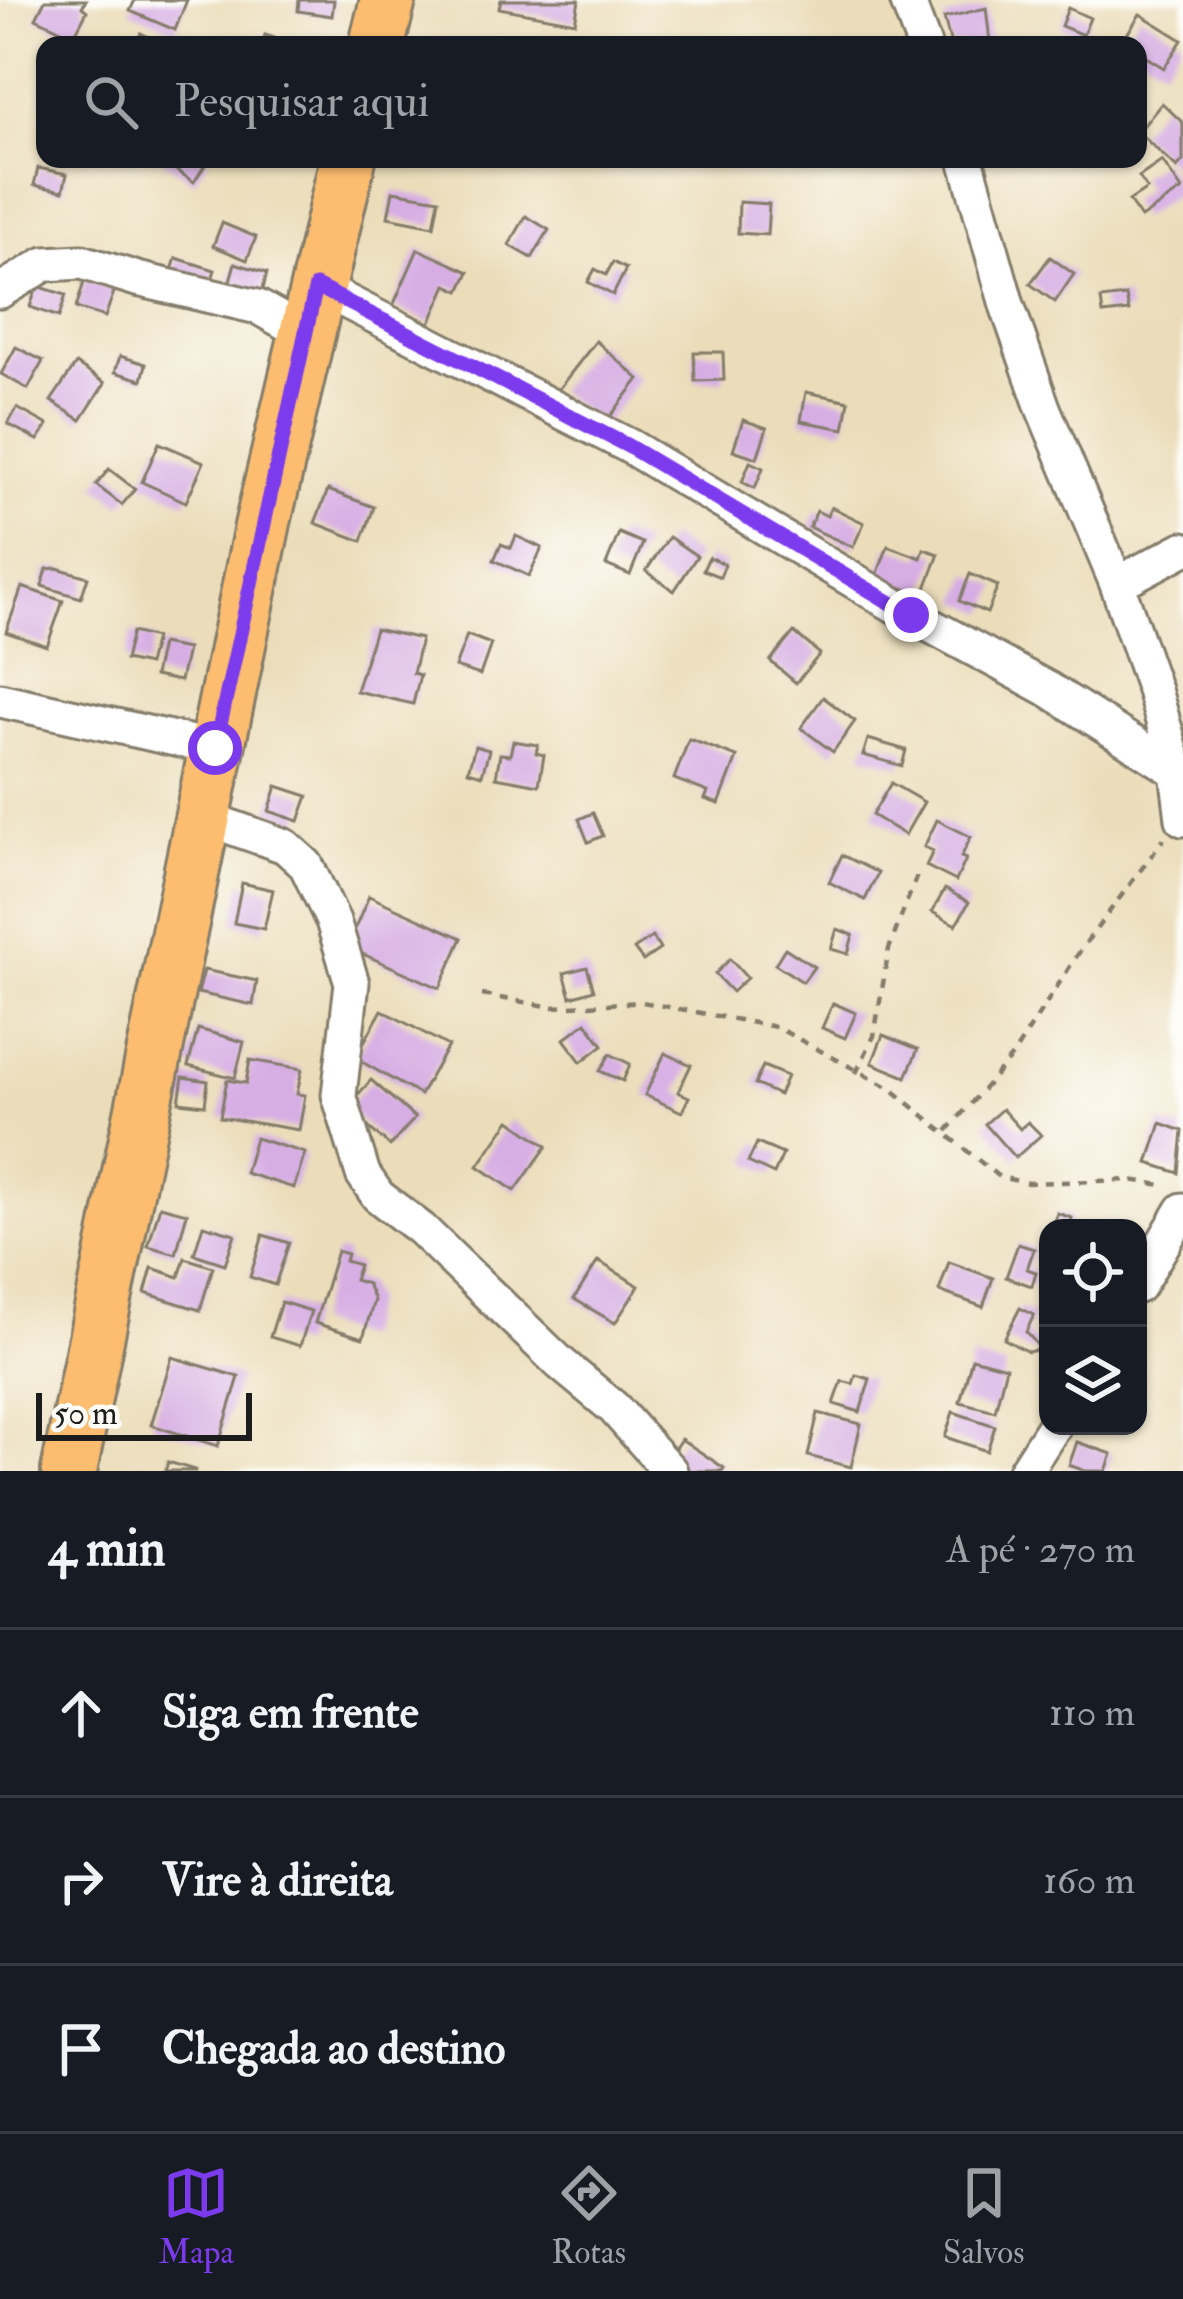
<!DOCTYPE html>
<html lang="pt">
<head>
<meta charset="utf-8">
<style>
  :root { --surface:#171b24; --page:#242831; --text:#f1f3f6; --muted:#9ea1a6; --line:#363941; --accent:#7c3aed }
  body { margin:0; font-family:"IM FELL Double Pica",serif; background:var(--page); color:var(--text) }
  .controls { position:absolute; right:36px; bottom:36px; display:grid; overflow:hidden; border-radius:24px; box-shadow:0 3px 9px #0004 }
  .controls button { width:108px; height:108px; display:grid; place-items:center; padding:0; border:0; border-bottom:3px solid var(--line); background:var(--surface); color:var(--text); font:60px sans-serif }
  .scale { position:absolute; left:36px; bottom:30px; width:216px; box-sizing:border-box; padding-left:12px; border:6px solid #1c1c1c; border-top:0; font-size:33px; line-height:42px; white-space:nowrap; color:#1c1c1c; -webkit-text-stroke:9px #fdfcf7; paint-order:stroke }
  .stop { position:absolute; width:36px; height:36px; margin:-27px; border:9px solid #7c3aed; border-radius:50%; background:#fff }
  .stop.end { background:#7c3aed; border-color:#fff; box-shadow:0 3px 12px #0008 }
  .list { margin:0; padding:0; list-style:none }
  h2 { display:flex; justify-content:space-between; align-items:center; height:156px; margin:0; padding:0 48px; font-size:51px }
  h2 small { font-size:39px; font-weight:400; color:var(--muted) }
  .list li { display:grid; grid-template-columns:78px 1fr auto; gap:36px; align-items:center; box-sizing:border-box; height:168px; padding:0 48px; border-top:3px solid var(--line) }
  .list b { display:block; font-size:45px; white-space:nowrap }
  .list em { font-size:39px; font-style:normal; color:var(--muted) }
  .icon { flex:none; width:66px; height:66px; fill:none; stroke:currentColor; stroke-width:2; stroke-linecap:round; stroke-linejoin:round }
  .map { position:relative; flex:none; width:1183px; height:1471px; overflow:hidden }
  .search { position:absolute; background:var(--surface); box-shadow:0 3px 9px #0004; left:36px; right:36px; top:36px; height:132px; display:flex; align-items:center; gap:30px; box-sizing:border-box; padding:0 42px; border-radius:24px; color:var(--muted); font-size:45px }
  .sheet { height:660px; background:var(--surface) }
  nav { display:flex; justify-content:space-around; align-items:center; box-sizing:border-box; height:168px; border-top:3px solid var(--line); background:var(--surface); font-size:33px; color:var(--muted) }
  nav a { display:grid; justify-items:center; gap:6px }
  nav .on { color:var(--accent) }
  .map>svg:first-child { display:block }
  .building { fill:#d7aee4 }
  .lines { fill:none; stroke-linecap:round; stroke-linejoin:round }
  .minor-casing { stroke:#847c6b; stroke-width:39 }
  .primary-casing { stroke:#847c6b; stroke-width:60 }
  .path { stroke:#847c6b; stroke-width:4.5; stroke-dasharray:9 9; stroke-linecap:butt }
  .minor { stroke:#fff; stroke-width:33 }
  .primary { stroke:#fcbd6f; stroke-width:54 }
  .route { stroke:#7c3aed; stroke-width:15 }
</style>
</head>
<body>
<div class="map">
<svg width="1183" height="1471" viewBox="0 0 1183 1471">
  <rect width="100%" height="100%" fill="#fdfcf7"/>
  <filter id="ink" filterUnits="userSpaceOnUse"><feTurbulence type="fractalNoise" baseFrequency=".00833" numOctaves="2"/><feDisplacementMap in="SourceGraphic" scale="24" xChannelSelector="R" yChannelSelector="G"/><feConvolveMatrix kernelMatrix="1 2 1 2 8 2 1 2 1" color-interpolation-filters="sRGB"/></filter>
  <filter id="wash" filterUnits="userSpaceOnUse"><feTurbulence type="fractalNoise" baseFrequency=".004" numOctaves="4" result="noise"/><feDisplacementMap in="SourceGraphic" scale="48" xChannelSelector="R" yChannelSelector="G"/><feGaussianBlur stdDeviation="2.7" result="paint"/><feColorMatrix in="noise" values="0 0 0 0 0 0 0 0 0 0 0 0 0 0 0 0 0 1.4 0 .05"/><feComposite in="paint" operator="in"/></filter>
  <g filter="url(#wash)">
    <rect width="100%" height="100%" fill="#ebddba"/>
    <g id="blocks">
      <g class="building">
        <path d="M45,0H86L82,7L87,11L74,36L36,18Z"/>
        <path d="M135,0H187L175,30L130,11Z"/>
        <path d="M299,0H334L332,16L298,11Z"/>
        <path d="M501,0H579L575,22L499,8Z"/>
        <path d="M986,8L990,41L951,45L944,18Z"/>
        <path d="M1068,8L1090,18L1083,35L1061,26Z"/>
        <path d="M1140,14L1182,40L1164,68L1138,52V45L1122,42Z"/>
        <path d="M141,33L164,45H135Z"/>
        <path d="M265,35L293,44V45H262Z"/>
        <path d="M1162,103L1183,123V161L1177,168L1138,132Z"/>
        <path d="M159,159H209L194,182Z"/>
        <path d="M1162,161L1182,190L1141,218L1129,201L1147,189L1139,177Z"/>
        <path d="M38,168L67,174L63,191L34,185Z"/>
        <path d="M393,191L439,199L434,226L388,217Z"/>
        <path d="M739,202L769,204L767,235L738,233Z"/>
        <path d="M526,216L549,230L532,258L509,245Z"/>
        <path d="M222,223L256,237L247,260L213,246Z"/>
        <path d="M418,249L469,272L460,291L447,285L430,323L393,306Z"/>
        <path d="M1050,257L1074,274L1055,302L1030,284Z"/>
        <path d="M176,258L215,270L208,292L169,279Z"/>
        <path d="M613,262L626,269L613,295L588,282L595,269L606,275Z"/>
        <path d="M235,263L267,273L259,305L225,298Z"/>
        <path d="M85,279L115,289L105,317L76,308Z"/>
        <path d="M37,286L66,295L59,317L30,307Z"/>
        <path d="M1126,296L1129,311L1103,314L1101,299Z"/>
        <path d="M596,341L639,379L603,426L557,391Z"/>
        <path d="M16,347L43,361L28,389L1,374Z"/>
        <path d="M694,352H723L724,380L695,381Z"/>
        <path d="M120,356L146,364L142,380L115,372Z"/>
        <path d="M76,364L105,383L81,420L51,401Z"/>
        <path d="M806,392L849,401L844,429L801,421Z"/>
        <path d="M17,408L48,425L38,440L8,424Z"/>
        <path d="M743,420L767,428L757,458L733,450Z"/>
        <path d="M159,443L204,462L186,502L142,482Z"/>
        <path d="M750,462L763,468L755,488L742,482Z"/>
        <path d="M109,469L135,489L122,505L96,485Z"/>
        <path d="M328,490L374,507L362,541L315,523Z"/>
        <path d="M831,507L864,523L853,547L809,527L817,511L827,516Z"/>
        <path d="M619,533L643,543L630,575L606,565Z"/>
        <path d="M516,536L542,548L529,576L494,560L501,544L511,548Z"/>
        <path d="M669,537L697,556L674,591L646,571Z"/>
        <path d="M888,546L921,558L924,549L939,554L923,596L876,578Z"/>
        <path d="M709,557L725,564L720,577L703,570Z"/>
        <path d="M57,568L88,577L81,598L42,586L47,569Z"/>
        <path d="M970,574L998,586L987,613L959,601Z"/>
        <path d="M22,587L63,601L47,646L6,632Z"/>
        <path d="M375,629L421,639L413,673L420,675L413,704L356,691Z"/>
        <path d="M132,632L155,638L148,665L125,660Z"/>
        <path d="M794,632L820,654L796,683L770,661Z"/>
        <path d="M467,635L491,644L480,675L455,667Z"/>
        <path d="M161,644L187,649L180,681L154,676Z"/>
        <path d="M823,697L855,721L833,752L801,728Z"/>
        <path d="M689,739L737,757L719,804L705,799L708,792L674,779Z"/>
        <path d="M868,739L906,750L902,766L863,755Z"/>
        <path d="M513,741L538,745L536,753L544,755L539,785L496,777L500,754L510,755Z"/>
        <path d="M475,746L489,750L482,775L468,771Z"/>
        <path d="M891,783L924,802L905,835L872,815Z"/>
        <path d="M277,786L308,796L299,821L269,811Z"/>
        <path d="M593,813L603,836L588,842L579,819Z"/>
        <path d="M937,820L971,837L961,857L966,859L956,881L926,866L933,851L924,847Z"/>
        <path d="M842,855L878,873L865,900L829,882Z"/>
        <path d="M242,883L273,890L264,929L234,923Z"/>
        <path d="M945,889L969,902L956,925L932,912Z"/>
        <path d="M369,896L462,938L440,988L347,947Z"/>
        <path d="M837,929L853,935L848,954L831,949Z"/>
        <path d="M652,937L660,949L643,961L634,949Z"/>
        <path d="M785,948L814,967L803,982L775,964Z"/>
        <path d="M730,959L747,978L732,992L715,974Z"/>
        <path d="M587,967L594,990L571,997L564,973Z"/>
        <path d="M204,970L257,981L253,1005L198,993Z"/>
        <path d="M833,1003L856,1013L845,1038L822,1028Z"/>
        <path d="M382,1010L448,1046L420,1095L355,1058Z"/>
        <path d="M586,1022L603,1045L581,1062L564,1039Z"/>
        <path d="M198,1029L244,1042L235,1078L188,1066Z"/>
        <path d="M883,1035L918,1049L906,1077L872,1063Z"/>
        <path d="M665,1053L691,1065L678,1092L689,1097L682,1112L645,1095Z"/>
        <path d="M610,1054L630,1064L623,1081L600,1071Z"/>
        <path d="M250,1060L302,1069L297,1094L305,1095L299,1130L220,1117L227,1080L246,1083Z"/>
        <path d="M763,1066L787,1076L779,1095L755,1084Z"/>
        <path d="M183,1077L208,1081L205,1105L179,1102Z"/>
        <path d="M371,1080L415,1118L390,1146L346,1108Z"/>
        <path d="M1002,1109L1020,1129L1028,1122L1041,1135L1015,1158L985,1124Z"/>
        <path d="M510,1120L547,1146L515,1191L478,1166Z"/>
        <path d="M1161,1123L1183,1131L1179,1173L1148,1163Z"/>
        <path d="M255,1138L305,1153L294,1188L245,1173Z"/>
        <path d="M757,1143L783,1154L774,1174L748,1162Z"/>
        <path d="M160,1206L187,1213L176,1254L148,1246Z"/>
        <path d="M1057,1213L1072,1218L1069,1228H1053Z"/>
        <path d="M203,1225L235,1234L225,1264L194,1254Z"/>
        <path d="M263,1235L289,1243L275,1285L250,1277Z"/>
        <path d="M1018,1244L1034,1249L1027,1269L1036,1272L1032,1286L1006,1277Z"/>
        <path d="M337,1251L347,1254L345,1261L359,1265L354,1280L367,1284L374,1300L363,1338L315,1323Z"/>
        <path d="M185,1258L213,1267L200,1310L145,1293L152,1268L179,1277Z"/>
        <path d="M598,1261L639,1286L615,1323L574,1299Z"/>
        <path d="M949,1262L993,1278L983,1307L939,1291Z"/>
        <path d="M281,1302L311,1311L300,1346L270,1337Z"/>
        <path d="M1020,1308L1034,1315L1026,1332L1041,1349L1028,1352L1004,1339Z"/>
        <path d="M172,1357L239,1377L218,1446L151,1425Z"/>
        <path d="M972,1358L1006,1367L995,1411L960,1402Z"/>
        <path d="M856,1375L870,1379L860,1412L834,1404L842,1381L853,1384Z"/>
        <path d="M953,1412L995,1426L987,1451L945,1437Z"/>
        <path d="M818,1413L861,1424L851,1467L808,1456Z"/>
        <path d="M681,1439L724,1468L722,1471H676L665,1463Z"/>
        <path d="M1077,1442L1112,1454L1106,1471H1085L1069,1465Z"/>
        <path d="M168,1462L195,1470V1471H165Z"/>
      </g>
    </g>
  </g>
  <g filter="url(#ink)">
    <use href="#blocks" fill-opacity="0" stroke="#847c6b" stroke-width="3"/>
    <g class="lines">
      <defs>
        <g id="minor">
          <path d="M907,0L924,45"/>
          <path d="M966,159L1007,305L1043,408L1117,584L1154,690L1177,771L1183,819"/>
          <path d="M316,286L629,446L911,615L1048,689L1183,775"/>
          <path d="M0,291L45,264L82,262L137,279L258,307L308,335"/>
          <path d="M1117,584L1183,549"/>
          <path d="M0,700L215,748"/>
          <path d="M205,818L285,846L306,865L333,921L352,983L339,1095L363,1174L378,1196L421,1229L560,1363L614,1408L670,1471"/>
          <path d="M1138,1286L1183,1210"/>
          <path d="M1025,1471L1054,1426"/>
        </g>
        <g id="primary">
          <path d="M377,45L388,0"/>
          <path d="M69,1471L263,522L348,159"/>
        </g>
      </defs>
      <use href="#minor" class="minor-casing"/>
      <use href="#primary" class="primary-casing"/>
      <g class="path">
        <path d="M482,995L553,1007L642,1002L776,1027L890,1088L999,1177L1028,1183L1130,1180L1162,1185"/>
        <path d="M856,1073L874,1036L889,949L919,870"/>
        <path d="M947,1131L1012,1056L1082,948L1164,839"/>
      </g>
      <use href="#minor" class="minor"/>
      <use href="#primary" class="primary"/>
    </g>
  </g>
  <g class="lines" filter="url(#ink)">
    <path class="route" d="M215,748L316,286L628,446L911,615"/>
  </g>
</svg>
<div class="controls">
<button><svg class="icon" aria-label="locate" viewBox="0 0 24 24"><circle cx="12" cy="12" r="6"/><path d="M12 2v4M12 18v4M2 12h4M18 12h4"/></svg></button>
<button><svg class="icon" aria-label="layers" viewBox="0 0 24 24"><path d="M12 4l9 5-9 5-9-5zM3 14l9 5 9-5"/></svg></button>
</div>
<div class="scale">50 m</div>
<div class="stop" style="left:215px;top:748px"></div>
<div class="stop end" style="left:911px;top:615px"></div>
<div class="search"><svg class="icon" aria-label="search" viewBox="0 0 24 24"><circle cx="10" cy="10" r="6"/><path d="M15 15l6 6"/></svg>Pesquisar aqui</div>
</div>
<section class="sheet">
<h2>4 min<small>A pé · 270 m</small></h2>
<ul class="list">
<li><svg class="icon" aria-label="ahead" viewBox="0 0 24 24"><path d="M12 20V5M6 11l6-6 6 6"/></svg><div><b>Siga em frente</b></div><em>110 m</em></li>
<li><svg class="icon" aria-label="right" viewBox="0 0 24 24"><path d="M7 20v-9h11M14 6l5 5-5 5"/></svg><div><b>Vire à direita</b></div><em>160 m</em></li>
<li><svg class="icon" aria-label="arrive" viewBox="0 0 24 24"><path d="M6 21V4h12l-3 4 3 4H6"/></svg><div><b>Chegada ao destino</b></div></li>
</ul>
</section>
<nav>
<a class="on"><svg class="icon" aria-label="map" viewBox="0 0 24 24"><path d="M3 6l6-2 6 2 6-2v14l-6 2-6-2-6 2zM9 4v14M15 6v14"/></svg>Mapa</a>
<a><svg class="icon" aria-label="directions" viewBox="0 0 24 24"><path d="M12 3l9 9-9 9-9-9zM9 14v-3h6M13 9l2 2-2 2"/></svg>Rotas</a>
<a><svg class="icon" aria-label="saved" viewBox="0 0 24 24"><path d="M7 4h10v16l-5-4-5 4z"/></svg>Salvos</a>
</nav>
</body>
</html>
